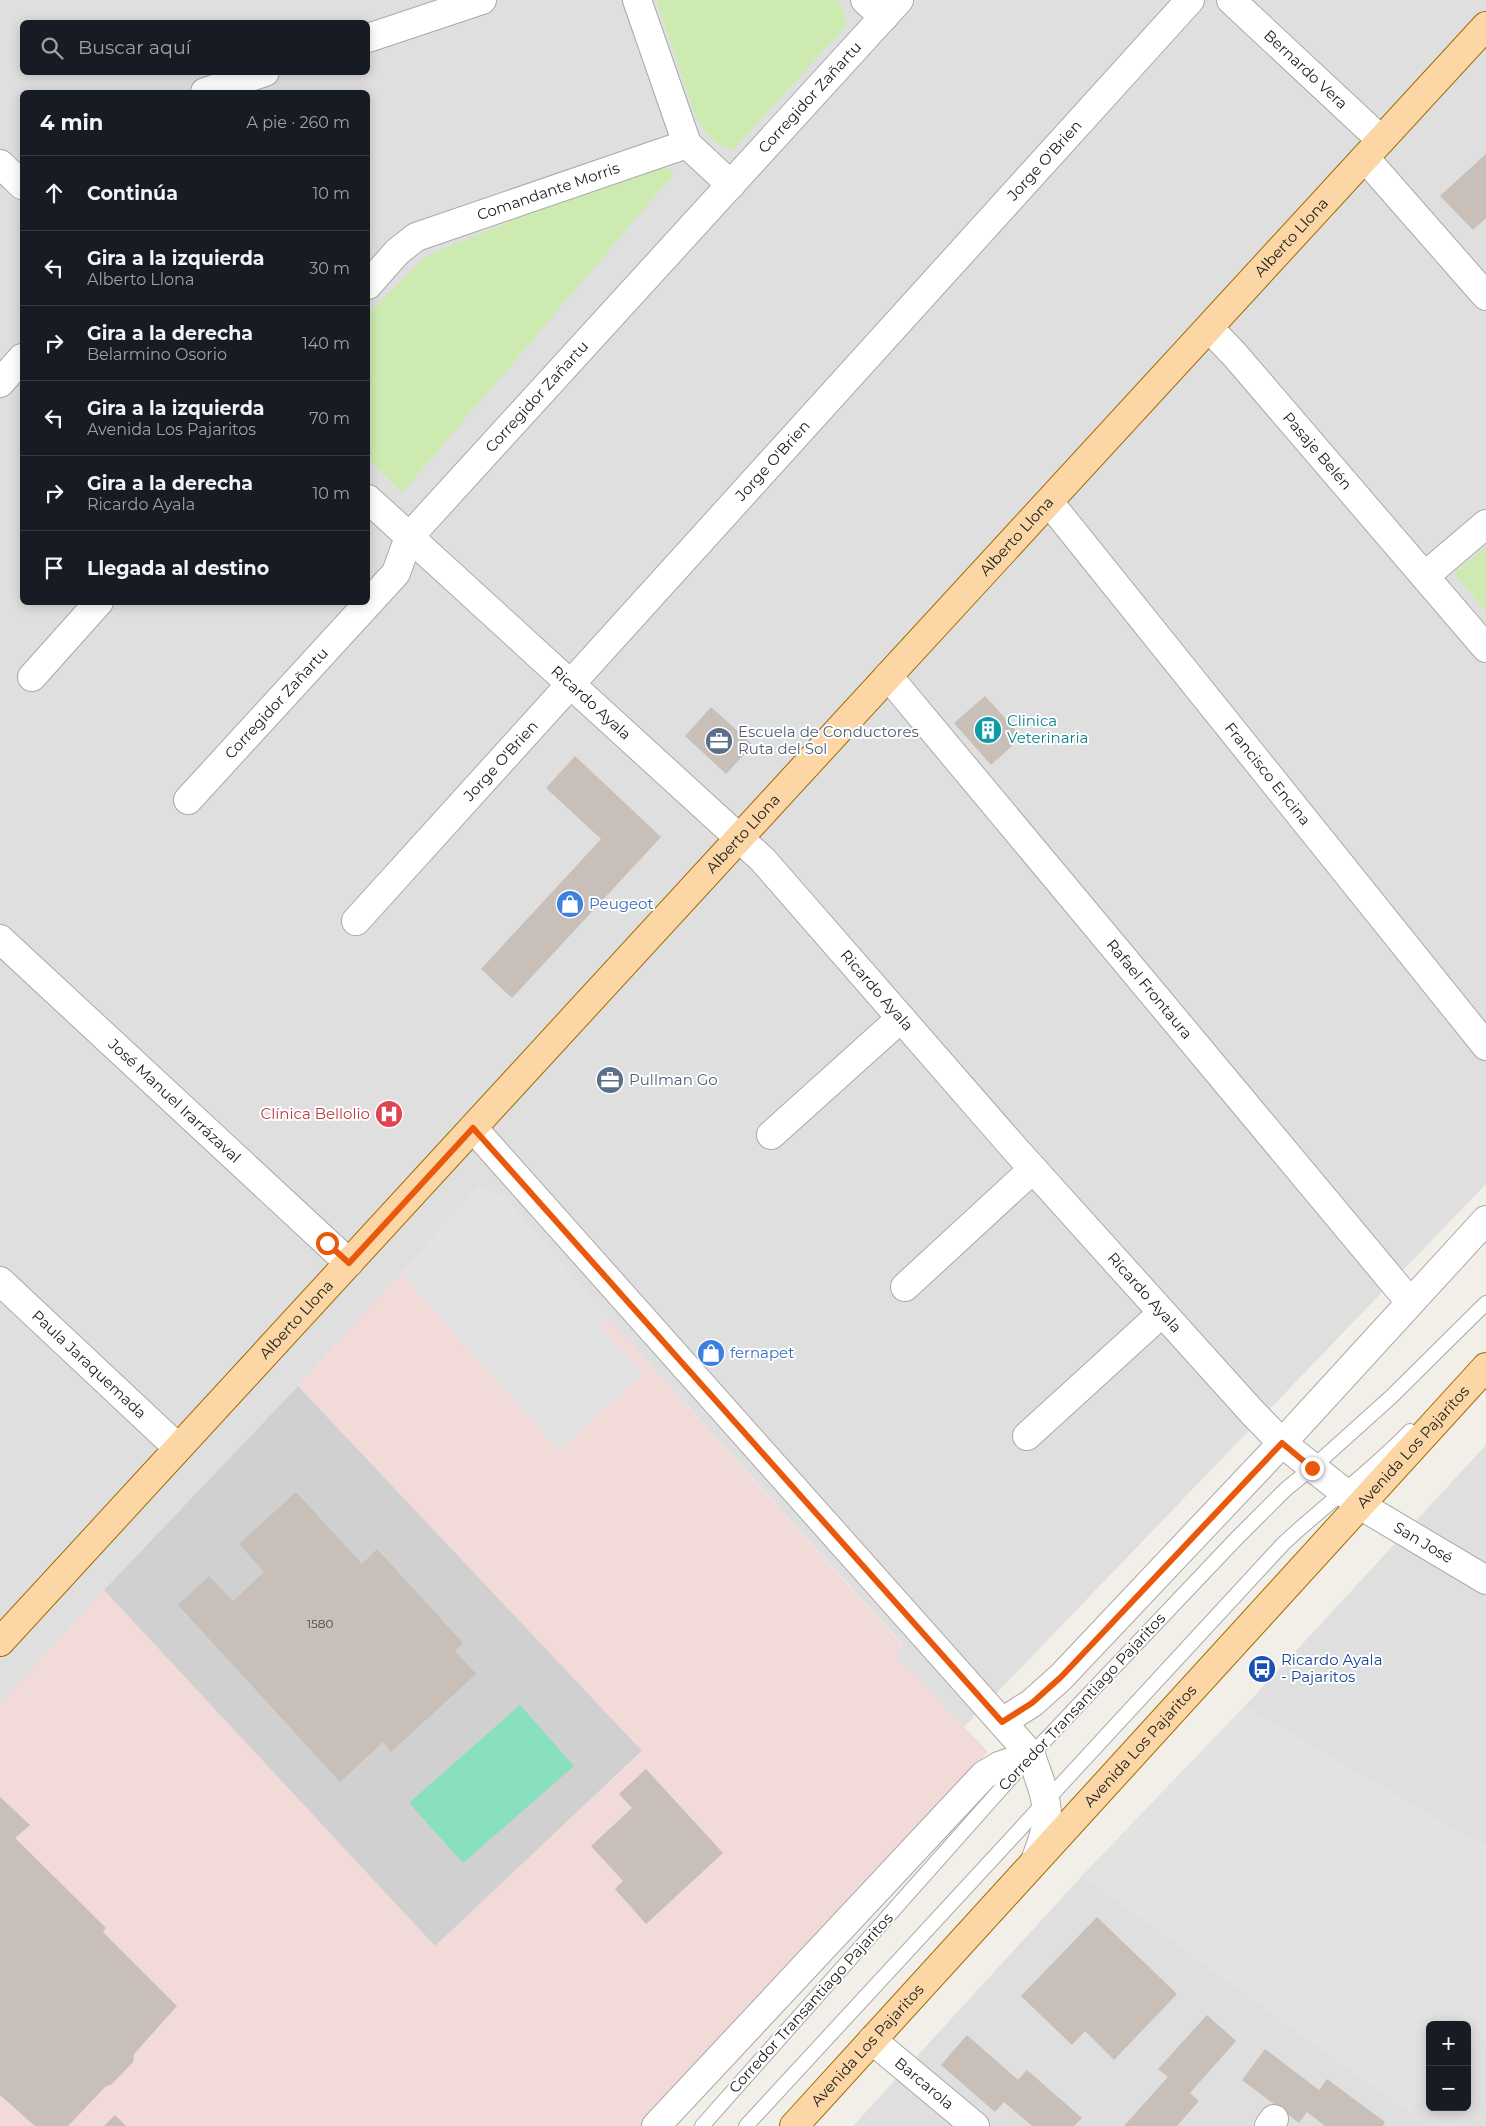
<!DOCTYPE html>
<html lang="es">
<head>
<meta charset="utf-8">
<style>
  :root { --surface:#171b24; --page:#20242c; --text:#f1f3f6; --muted:#9ea1a6; --line:#363941 }
  body { margin:0; font-family:Montserrat,sans-serif; background:var(--page); color:var(--text) }
  .controls { position:absolute; right:15px; bottom:15px; display:grid; overflow:hidden; border-radius:8px; box-shadow:0 2px 12px #0003 }
  .controls button { width:45px; height:45px; display:grid; place-items:center; padding:0; border:0; border-bottom:1px solid var(--line); background:var(--surface); color:var(--text); font:25px sans-serif }
  .stop { position:absolute; width:15px; height:15px; margin:-11px; border:4px solid #ea580c; border-radius:50%; background:#fff }
  .stop.end { background:#ea580c; border-color:#fff; box-shadow:0 1px 5px #0008 }
  .list { margin:0; padding:0; list-style:none }
  h2 { display:flex; justify-content:space-between; align-items:center; height:65px; margin:0; padding:0 20px; font-size:21px }
  h2 small { font-size:16px; font-weight:400; color:var(--muted) }
  .list li { display:grid; grid-template-columns:32px 1fr auto; gap:15px; align-items:center; box-sizing:border-box; height:75px; padding:0 20px; border-top:1px solid var(--line) }
  .list b { display:block; font-size:19px; white-space:nowrap }
  .list p { margin:0; font-size:16px; white-space:nowrap; color:var(--muted) }
  .list em { font-size:16px; font-style:normal; color:var(--muted) }
  .icon { flex:none; width:28px; height:28px; fill:none; stroke:currentColor; stroke-width:2; stroke-linecap:round; stroke-linejoin:round }
  .map { position:relative; flex:none; width:1486px; height:2126px; overflow:hidden }
  .search { position:absolute; background:var(--surface); box-shadow:0 2px 12px #0003; left:20px; top:20px; width:350px; height:55px; display:flex; align-items:center; gap:12px; box-sizing:border-box; padding:0 18px; border-radius:8px; color:var(--muted); font-size:19px }
  .panel { position:absolute; background:var(--surface); box-shadow:0 2px 12px #0003; left:20px; top:90px; width:350px; height:515px; border-radius:8px }
  .map>svg:first-child { display:block }
  .residential { fill:#e0dfdf; fill-rule:evenodd }
  .commercial { fill:#f2dad9 }
  .religious { fill:#d0d0d0 }
  .grass { fill:#cdebb0 }
  .pitch { fill:#88e0be }
  .parking { fill:#e2e2e2 }
  .building { fill:#c7bfb8 }
  .lines { fill:none; stroke-linecap:round; stroke-linejoin:round }
  .service-casing { stroke:#a9a9a9; stroke-width:16 }
  .minor-casing { stroke:#a9a9a9; stroke-width:30 }
  .tertiary-casing { stroke:#a9a9a9; stroke-width:30 }
  .primary-casing { stroke:#a06b00; stroke-width:30 }
  .service { stroke:#fff; stroke-width:14 }
  .minor { stroke:#fff; stroke-width:28 }
  .tertiary { stroke:#fff; stroke-width:28 }
  .primary { stroke:#fcd6a4; stroke-width:28 }
  .route { stroke:#ea580c; stroke-width:6 }
  .labels { text-anchor:middle; stroke-width:4; stroke-linejoin:round; paint-order:stroke }
  .number-label { font-size:12px; fill:#4b4948 }
  .street-label { font-size:15px; fill:#222; stroke:#fff }
  .culture-label { font-size:15px; fill:#0d838f; stroke:#fff; text-anchor:start }
  .service-label { font-size:15px; fill:#4e5e75; stroke:#fff; text-anchor:start }
  .shop-label { font-size:15px; fill:#366cbe; stroke:#fff; text-anchor:start }
  .health-label { font-size:15px; fill:#be3a42; stroke:#fff; text-anchor:end }
  .transit-label { font-size:15px; fill:#164399; stroke:#fff; text-anchor:start }
</style>
</head>
<body>
<div class="map">
<svg width="1486" height="2126" viewBox="0 0 1486 2126">
  <rect width="100%" height="100%" fill="#f2efe9"/>
  <g class="residential">
    <path d="M0,0H1486V1184L964,1727L895,1655L903,1645L609,1319L504,1196L480,1186L298,1386L104,1590L0,1704ZM22,22H368V72H22ZM22,92H368V602H22Z"/>
    <path d="M1486,1445V2126H853L1082,1876L1245,1706ZM1430,2025H1467V2107H1430Z"/>
  </g>
  <path class="commercial" d="M480,1186L504,1196L609,1319L903,1646L895,1655L988,1752L643,2126H0V1704L104,1590L435,1945L642,1752L298,1386Z"/>
  <path class="religious" d="M298,1386L642,1751L435,1946L104,1590Z"/>
  <g class="grass">
    <path d="M656,0H836L843,7L846,26L733,150C711,145 704,131 694,112Z"/>
    <path d="M659,160L674,174L402,493L368,458V314L424,257Z"/>
    <path d="M1486,547V612L1454,573Z"/>
  </g>
  <path class="pitch" d="M520,1705L574,1766L463,1863L409,1803Z"/>
  <g class="parking">
    <path d="M480,1186L504,1196L609,1319L602,1328L643,1374L559,1451L401,1274Z"/>
    <path d="M1245,1706L1486,1847V2036L1467,2054V2025H1430V2092L1409,2113L1082,1876Z"/>
  </g>
  <g class="building">
    <path d="M1486,154V218L1473,230L1440,196Z"/>
    <path d="M985,696L1022,737L991,765L954,723Z"/>
    <path d="M711,707L753,745L726,774L685,736Z"/>
    <path d="M575,756L661,837L512,998L481,969L601,839L546,788Z"/>
    <path d="M296,1492L362,1564L377,1549L463,1643L455,1651L476,1674L391,1752L383,1742L340,1782L178,1605L209,1576L233,1601L264,1572L239,1544Z"/>
    <path d="M646,1769L723,1853L646,1924L615,1889L623,1881L591,1846L632,1808L619,1794Z"/>
    <path d="M0,1797L30,1825L15,1838L106,1928L103,1932L177,2006L134,2054L133,2062L112,2084L105,2087L68,2126H35L0,2095Z"/>
    <path d="M1097,1917L1177,1994L1114,2060L1085,2031L1072,2045L1021,1996Z"/>
    <path d="M1207,2015L1236,2041L1190,2093L1199,2101L1177,2126H1124L1168,2077L1158,2069Z"/>
    <path d="M967,2035L1018,2080L1027,2070L1082,2118L1074,2126H1032L1004,2102L995,2112L941,2065Z"/>
    <path d="M1265,2049L1319,2090L1327,2079L1385,2122L1383,2126H1325L1307,2112L1299,2123L1242,2080Z"/>
    <path d="M115,2115L126,2126H104Z"/>
  </g>
  <g class="lines">
    <defs>
      <g id="service">
        <path d="M702,2126L1031,1755L1236,1539L1286,1489L1312,1468L1391,1397L1486,1303"/>
        <path d="M746,2126L1283,1544C1324,1505 1371,1472 1410,1431"/>
      </g>
      <g id="minor">
        <path d="M637,0L687,144"/>
        <path d="M865,0L884,17"/>
        <path id="s1" d="M1231,0L1381,140"/>
        <path d="M368,38L482,0"/>
        <path d="M205,92L265,72"/>
        <path d="M1365,158L1486,296"/>
        <path id="s2" d="M368,285L397,252L416,237L687,144L731,185"/>
        <path id="s3" d="M1209,328L1234,354L1486,648"/>
        <path d="M0,383L22,358"/>
        <path id="s4" d="M1049,502L1486,1046"/>
        <path d="M1425,576L1486,524"/>
        <path id="s5" d="M888,676L1410,1302"/>
        <path d="M32,677L99,602"/>
        <path id="s6" d="M188,800L396,573L409,537L899,0"/>
        <path id="s7" d="M356,921L1190,0"/>
        <path d="M771,1135L901,1018"/>
        <path id="s8" d="M0,1281L178,1448"/>
        <path d="M905,1287L1033,1169"/>
        <path d="M1027,1436L1162,1313"/>
        <path d="M1002,1722L1032,1703L1061,1677L1282,1443L1486,1220"/>
        <path id="s9" d="M872,2040L975,2126"/>
        <path d="M656,2126L984,1775L999,1766L1031,1755"/>
        <path d="M1269,2126L1274,2119"/>
      </g>
      <g id="tertiary">
        <path d="M0,164L22,185"/>
        <path id="s10" d="M368,499L763,860L1015,1149L1252,1412L1282,1443L1360,1505L1486,1580"/>
        <path id="s11" d="M0,939L349,1263"/>
        <path d="M473,1128L1031,1755C1037,1774 1047,1795 1047,1816C1047,1831 1040,1847 1035,1861"/>
      </g>
      <g id="primary">
        <path id="s12" d="M0,1642L1486,26"/>
        <path id="s13" d="M794,2126L1486,1367"/>
      </g>
    </defs>
    <use href="#service" class="service-casing"/>
    <use href="#minor" class="minor-casing"/>
    <use href="#tertiary" class="tertiary-casing"/>
    <use href="#primary" class="primary-casing"/>
    <use href="#service" class="service"/>
    <use href="#minor" class="minor"/>
    <use href="#tertiary" class="tertiary"/>
    <use href="#primary" class="primary"/>
  </g>
  <g class="lines">
    <path class="route" d="M327,1243L349,1263L473,1128L1002,1722L1032,1703L1061,1677L1282,1443L1312,1468"/>
  </g>
  <defs>
    <symbol id="building-disc" viewBox="-11 -11 22 22"><circle r="9.5" fill="#0f9aa8" stroke="#fff"/><path d="M-4-6H4V6H1V3H-1V6H-4ZM-2.5-4.3h1.7v1.8h-1.7ZM.8-4.3h1.7v1.8H.8ZM-2.5-1h1.7V.8h-1.7ZM.8-1h1.7V.8H.8Z" fill="#fff"/></symbol>
    <symbol id="office-disc" viewBox="-11 -11 22 22"><circle r="9.5" fill="#5c6f8a" stroke="#fff"/><path d="M-6-3h4V-5.5h4V-3h4V5H-6ZM-1-4.5V-3h2v-1.5ZM-6 0V1H6V0Z" fill="#fff"/></symbol>
    <symbol id="shop-disc" viewBox="-11 -11 22 22"><circle r="9.5" fill="#3f7fe0" stroke="#fff"/><path d="M-5-2.5h2.3a2.7 3.5 0 0 1 5.4 0H5L5.5 6h-11ZM-1.5-2.5h3a1.5 2.3 0 0 0-3 0Z" fill="#fff"/></symbol>
    <symbol id="hospital-disc" viewBox="-11 -11 22 22"><circle r="9.5" fill="#e0444e" stroke="#fff"/><path d="M-5-5h3v3.5h4V-5h3V5h-3V1.5h-4V5h-3Z" fill="#fff"/></symbol>
    <symbol id="bus-disc" viewBox="-11 -11 22 22"><circle r="9.5" fill="#1a4fb4" stroke="#fff"/><path d="M-5-6H5V4H4V6H2V4H-2V6H-4V4H-5ZM-3.5-4V0h7V-4ZM-3.5 1.2v1.5H-2V1.2ZM2 1.2v1.5H3.5V1.2Z" fill="#fff"/></symbol>
  </defs>
  <g fill-rule="evenodd">
    <use href="#building-disc" x="972" y="714" width="32" height="32"/>
    <use href="#office-disc" x="703" y="725" width="32" height="32"/>
    <use href="#shop-disc" x="554" y="888" width="32" height="32"/>
    <use href="#office-disc" x="594" y="1064" width="32" height="32"/>
    <use href="#hospital-disc" x="373" y="1098" width="32" height="32"/>
    <use href="#shop-disc" x="695" y="1337" width="32" height="32"/>
    <use href="#bus-disc" x="1246" y="1653" width="32" height="32"/>
  </g>
  <g class="labels">
    <g class="number-label">
      <text x="320" y="1628">1580</text>
    </g>
    <g class="street-label">
      <text dy="5" stroke="none"><textPath href="#s1" startOffset="102">Bernardo Vera</textPath></text>
      <text dy="5" stroke="none"><textPath href="#s6" startOffset="941">Corregidor Zañartu</textPath></text>
      <text dy="5" stroke="none"><textPath href="#s7" startOffset="1026">Jorge O'Brien</textPath></text>
      <text dy="5" stroke="none"><textPath href="#s2" startOffset="208">Comandante Morris</textPath></text>
      <text dy="5" stroke="none"><textPath href="#s12" startOffset="1908">Alberto Llona</textPath></text>
      <text dy="5" stroke="none"><textPath href="#s6" startOffset="536">Corregidor Zañartu</textPath></text>
      <text dy="5" stroke="none"><textPath href="#s3" startOffset="164">Pasaje Belén</textPath></text>
      <text dy="5" stroke="none"><textPath href="#s7" startOffset="621">Jorge O'Brien</textPath></text>
      <text dy="5" stroke="none"><textPath href="#s12" startOffset="1502">Alberto Llona</textPath></text>
      <text dy="5" stroke="none"><textPath href="#s6" startOffset="131">Corregidor Zañartu</textPath></text>
      <text dy="5" stroke="none"><textPath href="#s10" startOffset="302">Ricardo Ayala</textPath></text>
      <text dy="5" stroke="none"><textPath href="#s7" startOffset="216">Jorge O'Brien</textPath></text>
      <text dy="5" stroke="none"><textPath href="#s4" startOffset="349">Francisco Encina</textPath></text>
      <text dy="5" stroke="none"><textPath href="#s12" startOffset="1098">Alberto Llona</textPath></text>
      <text dy="5" stroke="none"><textPath href="#s5" startOffset="408">Rafael Frontaura</textPath></text>
      <text dy="5" stroke="none"><textPath href="#s10" startOffset="708">Ricardo Ayala</textPath></text>
      <text dy="5" stroke="none"><textPath href="#s11" startOffset="238">José Manuel Irarrázaval</textPath></text>
      <text dy="5" stroke="none"><textPath href="#s10" startOffset="1112">Ricardo Ayala</textPath></text>
      <text dy="5" stroke="none"><textPath href="#s12" startOffset="438">Alberto Llona</textPath></text>
      <text dy="5" stroke="none"><textPath href="#s8" startOffset="122">Paula Jaraquemada</textPath></text>
      <text dy="5" stroke="none"><textPath href="#s13" startOffset="919">Avenida Los Pajaritos</textPath></text>
      <text dy="5" stroke="none"><textPath href="#s10" startOffset="1489">San José</textPath></text>
      <text transform="translate(1082 1702) rotate(-47)" y="5">Corredor Transantiago Pajaritos</text>
      <text dy="5" stroke="none"><textPath href="#s13" startOffset="514">Avenida Los Pajaritos</textPath></text>
      <text transform="translate(811 2003) rotate(-48)" y="5">Corredor Transantiago Pajaritos</text>
      <text dy="5" stroke="none"><textPath href="#s13" startOffset="109">Avenida Los Pajaritos</textPath></text>
      <text dy="5" stroke="none"><textPath href="#s9" startOffset="68">Barcarola</textPath></text>
    </g>
    <g class="culture-label">
      <text x="1007" y="726">Clinica<tspan x="1007" dy="17">Veterinaria</tspan></text>
    </g>
    <g class="service-label">
      <text x="738" y="737">Escuela de Conductores<tspan x="738" dy="17">Ruta del Sol</tspan></text>
      <text x="629" y="1085">Pullman Go</text>
    </g>
    <g class="shop-label">
      <text x="589" y="909">Peugeot</text>
      <text x="730" y="1358">fernapet</text>
    </g>
    <g class="health-label">
      <text x="370" y="1119">Clínica Bellolio</text>
    </g>
    <g class="transit-label">
      <text x="1281" y="1665">Ricardo Ayala<tspan x="1281" dy="17">- Pajaritos</tspan></text>
    </g>
  </g>
</svg>
<div class="controls">
<button>+</button>
<button>−</button>
</div>
<div class="stop" style="left:327px;top:1243px"></div>
<div class="stop end" style="left:1312px;top:1468px"></div>
<div class="search"><svg class="icon" aria-label="search" viewBox="0 0 24 24"><circle cx="10" cy="10" r="6"/><path d="M15 15l6 6"/></svg>Buscar aquí</div>
<section class="panel">
<h2>4 min<small>A pie · 260 m</small></h2>
<ul class="list">
<li><svg class="icon" aria-label="ahead" viewBox="0 0 24 24"><path d="M12 20V5M6 11l6-6 6 6"/></svg><div><b>Continúa</b></div><em>10 m</em></li>
<li><svg class="icon" aria-label="left" viewBox="0 0 24 24"><path d="M17 20v-9H6M10 6l-5 5 5 5"/></svg><div><b>Gira a la izquierda</b><p>Alberto Llona</p></div><em>30 m</em></li>
<li><svg class="icon" aria-label="right" viewBox="0 0 24 24"><path d="M7 20v-9h11M14 6l5 5-5 5"/></svg><div><b>Gira a la derecha</b><p>Belarmino Osorio</p></div><em>140 m</em></li>
<li><svg class="icon" aria-label="left" viewBox="0 0 24 24"><path d="M17 20v-9H6M10 6l-5 5 5 5"/></svg><div><b>Gira a la izquierda</b><p>Avenida Los Pajaritos</p></div><em>70 m</em></li>
<li><svg class="icon" aria-label="right" viewBox="0 0 24 24"><path d="M7 20v-9h11M14 6l5 5-5 5"/></svg><div><b>Gira a la derecha</b><p>Ricardo Ayala</p></div><em>10 m</em></li>
<li><svg class="icon" aria-label="arrive" viewBox="0 0 24 24"><path d="M6 21V4h12l-3 4 3 4H6"/></svg><div><b>Llegada al destino</b></div></li>
</ul>
</section>
</div>
</body>
</html>
